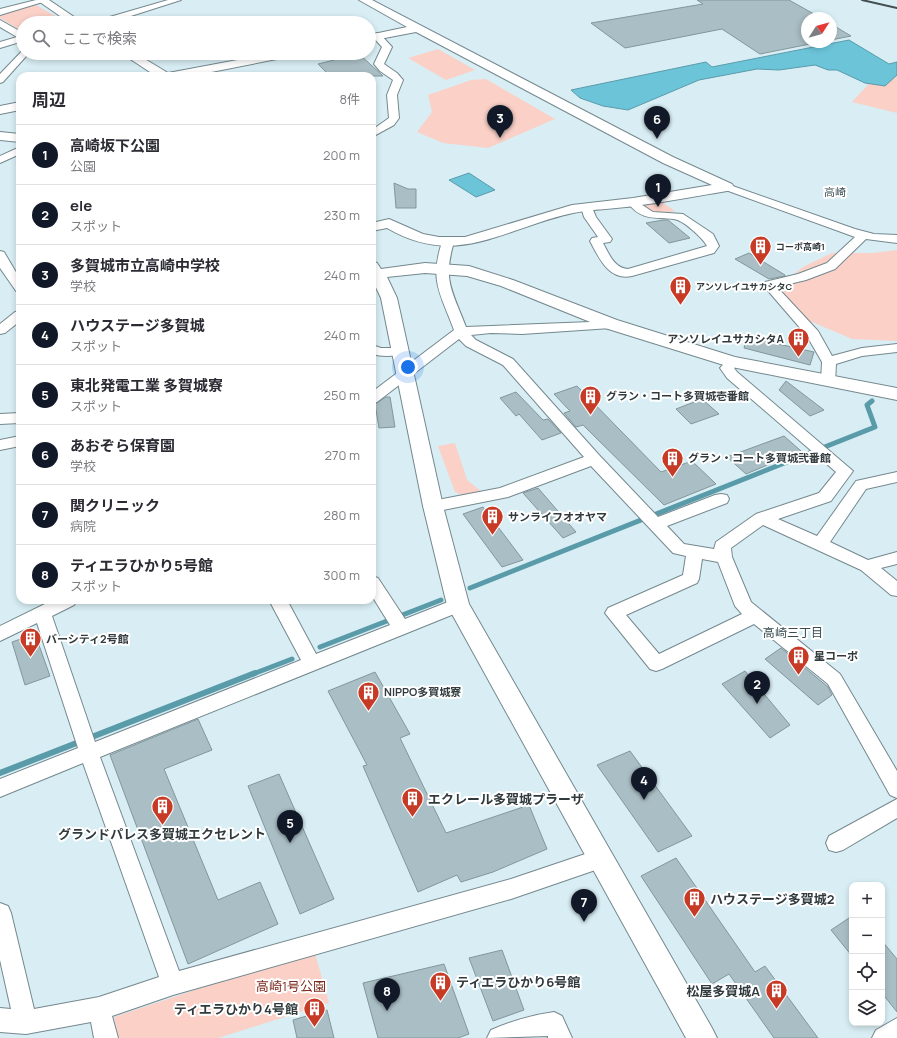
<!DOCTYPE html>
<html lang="ja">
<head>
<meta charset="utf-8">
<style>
  :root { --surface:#fff; --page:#f7f7f7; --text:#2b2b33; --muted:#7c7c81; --line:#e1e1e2; --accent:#111827 }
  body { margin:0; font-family:Manrope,"Noto Sans JP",sans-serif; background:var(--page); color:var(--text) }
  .controls { position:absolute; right:12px; bottom:12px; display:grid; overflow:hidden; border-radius:8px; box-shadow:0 2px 6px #0003 }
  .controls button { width:36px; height:36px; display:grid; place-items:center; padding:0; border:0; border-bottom:1px solid var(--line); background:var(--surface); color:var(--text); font:20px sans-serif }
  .compass { position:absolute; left:801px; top:12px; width:36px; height:36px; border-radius:50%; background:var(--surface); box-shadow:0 2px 6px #0003; rotate:54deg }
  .you { position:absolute; left:408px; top:367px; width:14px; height:14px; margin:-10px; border:3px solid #fff; border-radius:50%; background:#1a73e8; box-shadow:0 0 0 6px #1a73e833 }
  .badge { display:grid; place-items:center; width:26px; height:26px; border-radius:50%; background:var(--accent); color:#fff; font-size:13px; font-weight:700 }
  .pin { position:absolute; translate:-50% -33px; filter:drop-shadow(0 1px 2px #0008) }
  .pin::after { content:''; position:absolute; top:21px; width:14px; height:12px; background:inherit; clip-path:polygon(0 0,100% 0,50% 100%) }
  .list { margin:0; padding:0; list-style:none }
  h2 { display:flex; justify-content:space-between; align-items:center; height:52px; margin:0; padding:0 16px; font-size:17px }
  h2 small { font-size:13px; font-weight:400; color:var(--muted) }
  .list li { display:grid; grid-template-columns:26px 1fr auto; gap:12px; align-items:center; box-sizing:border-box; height:60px; padding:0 16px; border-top:1px solid var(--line) }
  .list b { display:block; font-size:15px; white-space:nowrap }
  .list p { margin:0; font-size:13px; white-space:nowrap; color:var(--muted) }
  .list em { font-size:13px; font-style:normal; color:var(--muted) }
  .icon { flex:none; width:22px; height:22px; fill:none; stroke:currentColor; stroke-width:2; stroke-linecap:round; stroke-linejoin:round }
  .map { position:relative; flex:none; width:897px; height:1038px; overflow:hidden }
  .search { position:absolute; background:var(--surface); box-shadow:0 2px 6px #0003; left:16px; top:16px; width:360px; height:44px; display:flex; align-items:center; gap:10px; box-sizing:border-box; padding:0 14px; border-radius:22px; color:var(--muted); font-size:15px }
  .panel { position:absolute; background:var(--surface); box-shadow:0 2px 6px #0003; left:16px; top:72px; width:360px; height:532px; border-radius:12px }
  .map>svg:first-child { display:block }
  .green { fill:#fad0c7 }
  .water { fill:#6cc4d9; stroke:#5a9baa }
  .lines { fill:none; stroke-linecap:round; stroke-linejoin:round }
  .stream-far1 { stroke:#5a9baa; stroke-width:5 }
  .stream { stroke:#5a9baa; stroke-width:6 }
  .building { fill:#aabfc5; stroke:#82979c }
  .minor-casing { stroke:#74888e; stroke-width:2 }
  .tertiary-casing { stroke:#74888e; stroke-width:2 }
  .minor { fill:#fff; fill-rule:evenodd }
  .tertiary { fill:#fff; fill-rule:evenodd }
  .rail { stroke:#444e51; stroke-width:2 }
  .labels { text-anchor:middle; stroke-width:4; stroke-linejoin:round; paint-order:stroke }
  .far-poi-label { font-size:9px; font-weight:bold; fill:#313a3c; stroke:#fff; text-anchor:start }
  .far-quarter-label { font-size:11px; fill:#394c51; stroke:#fff }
  .poi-label { font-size:11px; font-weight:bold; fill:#313a3c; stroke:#fff; text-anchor:start }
  .neighbourhood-label { font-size:12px; fill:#394c51; stroke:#fff }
  .near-poi-label { font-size:13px; font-weight:bold; fill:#313a3c; stroke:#fff; text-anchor:start }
  .near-park-label { font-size:13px; fill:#7e2a1d; stroke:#fff }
</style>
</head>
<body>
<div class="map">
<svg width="897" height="1038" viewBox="0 0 897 1038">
  <rect width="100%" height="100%" fill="#d8eef4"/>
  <g class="green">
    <path d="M36,5L67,23H23V32L0,18V15Z"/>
    <path d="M438,49L475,70L446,80L408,58Z"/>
    <path d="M887,64L897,66V113L852,102Z"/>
    <path d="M486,79L555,119L488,148L443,143L417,132L432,112L428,95L471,80Z"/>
    <path d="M659,200L675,211L657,214L641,204Z"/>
    <path d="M897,250V341L852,339L784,310L773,291L803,267L832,253H872Z"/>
    <path d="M455,443L467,480L482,492L465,496L455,492L438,446Z"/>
    <path d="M314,950L329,1003L218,1038H118L114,1017Z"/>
  </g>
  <g class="water">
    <path d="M849,40L889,64L897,62V75L885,86L865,83L837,70H828L815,65L779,70L757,69L699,80L628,110L603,106L580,98L571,90L706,62L712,67Z"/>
    <path d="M469,173L495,190L476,197L449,180Z"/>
  </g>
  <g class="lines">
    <g class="stream-far1">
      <path d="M470,588L875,427L867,405L872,401"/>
      <path d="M320,647L441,600"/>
      <path d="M253,674L292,659"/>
    </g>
    <path class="stream" d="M0,773L255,673"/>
  </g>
  <g class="building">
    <path d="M697,0H789L821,18H807V42H820L760,54L722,29L625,48L591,23L703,4Z"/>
    <path d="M831,24L851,36L831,40Z"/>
    <path d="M326,53H358L383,76H330L318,64L334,60Z"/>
    <path d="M394,183L408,189H416V208H396Z"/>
    <path d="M663,220H668L690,238L669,243L646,223Z"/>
    <path d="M749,253L785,275V276L769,279L735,259Z"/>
    <path d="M747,337L814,352L810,365L744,348Z"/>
    <path d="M786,381L824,410L810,416L779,390Z"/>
    <path d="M577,386L661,472L692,461L716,484L664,505L583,425L576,427L564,413L570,411L554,394Z"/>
    <path d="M516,392L543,420L548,419L561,433L542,440L519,414L516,416L500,398Z"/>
    <path d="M386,397H390L395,427L379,428L375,404Z"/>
    <path d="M702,399L719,414L691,424L676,409Z"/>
    <path d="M784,436L801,451L746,474L727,457Z"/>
    <path d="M538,488L576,532L563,538L523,493Z"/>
    <path d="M483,507L523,560L502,567L463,514Z"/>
    <path d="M35,634L50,676L25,685L12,642Z"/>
    <path d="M781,648L828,687L832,695L818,705L765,659Z"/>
    <path d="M745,671L790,725L770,738L722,684Z"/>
    <path d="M375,672L410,734L400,738L446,833L529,805L547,849L493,872L461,882L457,875L418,892L363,766L367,765L328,691Z"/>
    <path d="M198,719L212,750L164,769L218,900L260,882L278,924L188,964L110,755Z"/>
    <path d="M630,751L692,836L658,852L597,765Z"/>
    <path d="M279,774L334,899L300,914L248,786Z"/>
    <path d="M676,858L755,972L765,966L818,1038H774L729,974L712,984L641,876Z"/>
    <path d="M852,916V956L831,930Z"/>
    <path d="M882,941L897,959V1012L882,993Z"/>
    <path d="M502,950L524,1010L493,1021L469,958Z"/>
    <path d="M444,964L469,1034L458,1038H378L363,983Z"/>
    <path d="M327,1010L334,1038H297L293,1020Z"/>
  </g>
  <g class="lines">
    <defs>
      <g id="minor">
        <path d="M36,0L46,1L0,15V9Z"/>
        <path d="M168,0H181L109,23H95L96,21Z"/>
        <path d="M0,20L23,33V41L0,48V42L17,37L0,27Z"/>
        <path d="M377,33L380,34L392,47L384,64L397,73L403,80L397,95L399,118L394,125L372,137V130L389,118L387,95L393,80L380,71L374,64L382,47L372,36Z"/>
        <path d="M23,50V53H29L3,82L0,83V74Z"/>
        <path d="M20,147V154L0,163V156Z"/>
        <path d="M727,184L855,229L874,234L897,235V243L866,239L835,269L806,280L777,287L818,331L832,356L862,348L897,344V352L862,356L836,364L835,382L833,385H823L821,382L822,362L807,336L763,285L765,282L798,274L827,263L855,237L723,189L721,187L723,185Z"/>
        <path d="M633,199L653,212L683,214L713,234L719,246L714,253L632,276C609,281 599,258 590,241L592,238L598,237L584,217L581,207L583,205H591L596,217L612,239L610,242L603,243C609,254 614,268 628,269L707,246C703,238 683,220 674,219C655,217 641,221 627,202Z"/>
        <path d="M448,238L454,242C442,281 453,292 466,327L616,321L618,324L616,327L611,328L522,334L491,333L471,335L476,340L513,359L599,455L658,517L715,495L721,494L727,495L729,499L727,503L667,526L684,544L714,549L716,542L756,514L819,493L836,472L727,378L720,368L728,359H738L740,362L734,368L737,372L853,471L831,501L778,519L817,536L856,481L897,472V482L866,489L830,542L868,560L897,552V564L881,568L897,581V596L891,595L861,570L763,525L731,548L732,557L751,602L840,674L897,771V798L890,795L828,684L754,624L662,669L656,671L650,669L605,613L608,608L683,575L686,556L673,553L591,466L508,497L433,512L427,510L425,506L427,502L500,488L584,457L503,365L466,346L459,339L377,402L372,404V392L454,330C441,294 429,282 442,242ZM702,559L718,562L735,606L742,614L659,654L626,615L697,583L699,579Z"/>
        <path d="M0,251L4,252L20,279V292L16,291L0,268Z"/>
        <path d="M20,311V321L5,333L0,334V324L15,312Z"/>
        <path d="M372,345L381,348H405L407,351L405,354C395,356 382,357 372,354Z"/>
        <path d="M20,413V423L0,424V414Z"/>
        <path d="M20,436V446L0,450V440Z"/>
        <path d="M372,576L378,578L405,619L458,598L464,600L467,605L464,610L100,757L179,971L511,879L600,849L607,852L610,859L607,866L511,899L173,995L112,1016L118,1038H94L91,1022L26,1034L0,1032V1008L11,1009L0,960V903L8,906L11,913L34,1009L99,997L159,977L83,763L0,797V779L78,748L37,623L0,641V626L53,600H77L74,605L52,616L95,742L301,660L269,600H287L316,654L390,625L372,596Z"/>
        <path d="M897,799V818L843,850L836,852L829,850L826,843L829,836Z"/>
        <path d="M554,1012L562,1016L572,1038H548V1036L487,1038L491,1030C512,1021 532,1015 554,1012Z"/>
        <path d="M897,1018V1038H872L876,1030Z"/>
      </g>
      <g id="tertiary">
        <path d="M37,0H49L83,23H70Z"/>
        <path d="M359,0H372L673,157L732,184L734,187L732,190L727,191C696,196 665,202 634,206C614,209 593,209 573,213C504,228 457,269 387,228L372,231V223L389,219L423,234L439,237H465L572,205L633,198L712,185L663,163L416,32L369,41V35L407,27Z"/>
        <path d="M121,53H135L168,73L274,53H298L292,56L191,76H156Z"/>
        <path d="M20,102V110L0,114V106Z"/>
        <path d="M0,132L20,134V142L0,140Z"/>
        <path d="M372,261L377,263L381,269L425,263L469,266L513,280L617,320L735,357L897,388V400L727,366L605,328L501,286L467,276L425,273L387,277L397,298L443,506L469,604L712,1028L717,1038H686L447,605L423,506L381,298L372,279Z"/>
      </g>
    </defs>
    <use href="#minor" class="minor-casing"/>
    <use href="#tertiary" class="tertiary-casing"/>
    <use href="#minor" class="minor"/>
    <use href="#tertiary" class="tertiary"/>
    <path class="rail" d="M862,0L897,8"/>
  </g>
  <defs>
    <symbol id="building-pin" viewBox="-11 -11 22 30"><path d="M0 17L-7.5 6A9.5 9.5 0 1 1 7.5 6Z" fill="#c63a26" stroke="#fff"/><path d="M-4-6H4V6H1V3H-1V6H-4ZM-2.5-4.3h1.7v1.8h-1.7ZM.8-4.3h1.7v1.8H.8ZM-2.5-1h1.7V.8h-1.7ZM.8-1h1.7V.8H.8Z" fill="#fff"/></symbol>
  </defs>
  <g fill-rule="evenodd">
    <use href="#building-pin" x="748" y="234" width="25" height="34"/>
    <use href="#building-pin" x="668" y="274" width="25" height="34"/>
    <use href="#building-pin" x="786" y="326" width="25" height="34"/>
    <use href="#building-pin" x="578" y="384" width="25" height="34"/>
    <use href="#building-pin" x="660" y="446" width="25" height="34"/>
    <use href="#building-pin" x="480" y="504" width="25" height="34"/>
    <use href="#building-pin" x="18" y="626" width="25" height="34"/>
    <use href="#building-pin" x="786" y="644" width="25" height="34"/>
    <use href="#building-pin" x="356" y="680" width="25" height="34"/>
    <use href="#building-pin" x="400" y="786" width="25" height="34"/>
    <use href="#building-pin" x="150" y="794" width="25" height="34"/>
    <use href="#building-pin" x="682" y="886" width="25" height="34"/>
    <use href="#building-pin" x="428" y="970" width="25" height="34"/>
    <use href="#building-pin" x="764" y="978" width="25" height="34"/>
    <use href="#building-pin" x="302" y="996" width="25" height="34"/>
  </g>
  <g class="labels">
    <g class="far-poi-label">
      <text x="776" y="250">コーポ高崎1</text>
      <text x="696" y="290">アンソレイユサカシタC</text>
    </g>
    <g class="far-quarter-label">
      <text x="835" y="196">高崎</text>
    </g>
    <g class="poi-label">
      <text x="784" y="343" text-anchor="end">アンソレイユサカシタA</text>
      <text x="606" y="400">グラン・コート多賀城壱番館</text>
      <text x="688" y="462">グラン・コート多賀城弐番館</text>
      <text x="508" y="521">サンライフオオヤマ</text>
      <text x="46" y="643">バーシティ2号館</text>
      <text x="814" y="660">星コーポ</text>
      <text x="384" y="696">NIPPO多賀城寮</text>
    </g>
    <g class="neighbourhood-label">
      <text x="793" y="637">高崎三丁目</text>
    </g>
    <g class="near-poi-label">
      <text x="428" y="804">エクレール多賀城プラーザ</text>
      <text x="162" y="839" text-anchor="middle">グランドパレス多賀城エクセレント</text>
      <text x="710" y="904">ハウステージ多賀城2</text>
      <text x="456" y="987">ティエラひかり6号館</text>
      <text x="760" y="996" text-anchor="end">松屋多賀城A</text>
      <text x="298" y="1014" text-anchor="end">ティエラひかり4号館</text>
    </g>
    <g class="near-park-label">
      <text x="291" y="991">高崎1号公園</text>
    </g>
  </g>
</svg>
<div class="controls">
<button>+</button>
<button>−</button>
<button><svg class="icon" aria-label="locate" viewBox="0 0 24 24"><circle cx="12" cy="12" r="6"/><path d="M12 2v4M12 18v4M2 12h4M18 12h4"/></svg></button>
<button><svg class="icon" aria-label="layers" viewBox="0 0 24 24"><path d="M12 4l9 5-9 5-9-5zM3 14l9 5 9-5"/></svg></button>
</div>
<svg class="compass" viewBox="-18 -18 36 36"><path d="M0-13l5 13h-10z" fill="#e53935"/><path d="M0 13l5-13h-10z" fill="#7c7c81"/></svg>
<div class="you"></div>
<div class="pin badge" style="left:658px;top:207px">1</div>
<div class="pin badge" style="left:757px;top:704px">2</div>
<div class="pin badge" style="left:500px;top:138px">3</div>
<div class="pin badge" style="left:644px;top:800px">4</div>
<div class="pin badge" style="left:290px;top:843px">5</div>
<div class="pin badge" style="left:657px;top:139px">6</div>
<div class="pin badge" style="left:584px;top:922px">7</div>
<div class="pin badge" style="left:387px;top:1011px">8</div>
<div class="search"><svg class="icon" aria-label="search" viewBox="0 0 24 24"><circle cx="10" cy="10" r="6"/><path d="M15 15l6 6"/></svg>ここで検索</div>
<section class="panel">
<h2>周辺<small>8件</small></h2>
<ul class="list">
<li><span class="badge">1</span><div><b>高崎坂下公園</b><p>公園</p></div><em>200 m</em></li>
<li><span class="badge">2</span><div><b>ele</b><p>スポット</p></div><em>230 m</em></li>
<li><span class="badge">3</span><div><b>多賀城市立高崎中学校</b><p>学校</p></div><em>240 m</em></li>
<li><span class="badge">4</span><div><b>ハウステージ多賀城</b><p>スポット</p></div><em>240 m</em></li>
<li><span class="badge">5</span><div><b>東北発電工業 多賀城寮</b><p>スポット</p></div><em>250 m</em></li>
<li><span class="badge">6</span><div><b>あおぞら保育園</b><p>学校</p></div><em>270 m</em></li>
<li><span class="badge">7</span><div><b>関クリニック</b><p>病院</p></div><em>280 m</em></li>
<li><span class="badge">8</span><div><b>ティエラひかり5号館</b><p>スポット</p></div><em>300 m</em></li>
</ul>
</section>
</div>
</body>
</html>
